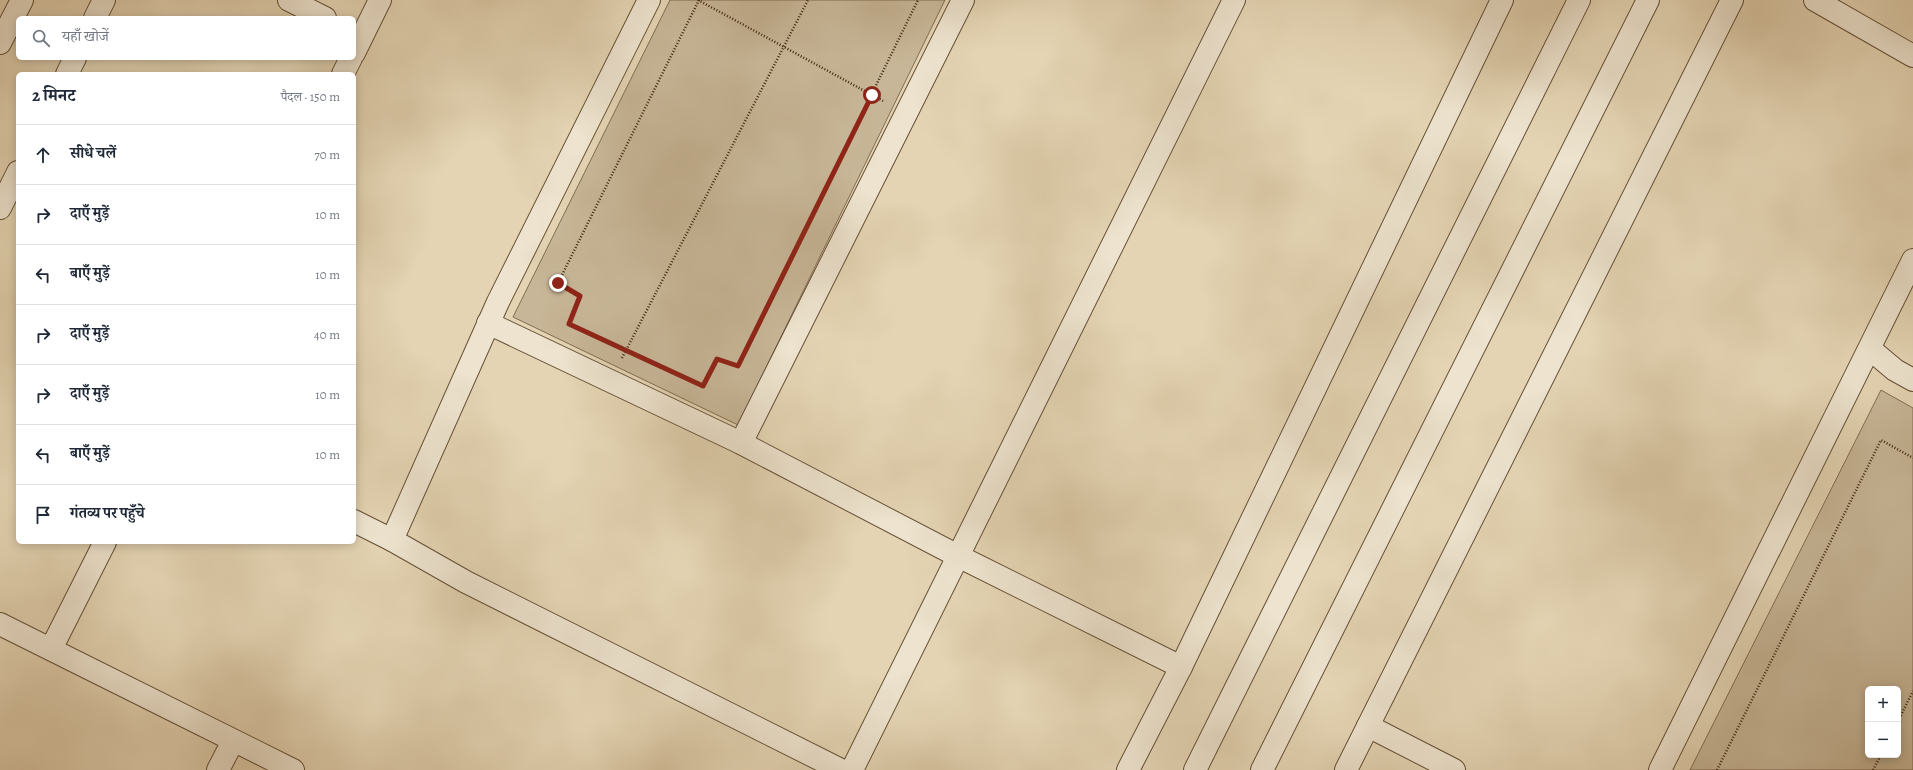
<!DOCTYPE html>
<html lang="hi">
<head>
<meta charset="utf-8">
<style>
  :root { --surface:#fff; --page:#f6f6f7; --text:#1f2937; --muted:#747a83; --line:#e0e1e3 }
  body { margin:0; font-family:Alegreya,"Noto Serif Devanagari",serif; background:var(--page); color:var(--text) }
  .controls { position:absolute; right:12px; bottom:12px; display:grid; overflow:hidden; border-radius:6px; box-shadow:0 2px 10px #0003 }
  .controls button { width:36px; height:36px; display:grid; place-items:center; padding:0; border:0; border-bottom:1px solid var(--line); background:var(--surface); color:var(--text); font:20px sans-serif }
  .stop { position:absolute; width:12px; height:12px; margin:-9px; border:3px solid #8f2418; border-radius:50%; background:#fff }
  .stop.end { background:#8f2418; border-color:#fff; box-shadow:0 1px 4px #0008 }
  .list { margin:0; padding:0; list-style:none }
  h2 { display:flex; justify-content:space-between; align-items:center; height:52px; margin:0; padding:0 16px; font-size:17px }
  h2 small { font-size:13px; font-weight:400; color:var(--muted) }
  .list li { display:grid; grid-template-columns:26px 1fr auto; gap:12px; align-items:center; box-sizing:border-box; height:60px; padding:0 16px; border-top:1px solid var(--line) }
  .list b { display:block; font-size:15px; white-space:nowrap }
  .list em { font-size:13px; font-style:normal; color:var(--muted) }
  .icon { flex:none; width:22px; height:22px; fill:none; stroke:currentColor; stroke-width:2; stroke-linecap:round; stroke-linejoin:round }
  .map { position:relative; flex:none; width:1913px; height:770px; overflow:hidden }
  .search { position:absolute; background:var(--surface); box-shadow:0 2px 10px #0003; left:16px; top:16px; width:340px; height:44px; display:flex; align-items:center; gap:10px; box-sizing:border-box; padding:0 14px; border-radius:6px; color:var(--muted); font-size:15px }
  .panel { position:absolute; background:var(--surface); box-shadow:0 2px 10px #0003; left:16px; top:72px; width:340px; height:472px; border-radius:6px }
  .map>svg:first-child { display:block }
  .green { fill:#c7b697; stroke:#826d52; fill-rule:evenodd }
  .lines { fill:none; stroke-linecap:round; stroke-linejoin:round }
  .minor-casing { stroke:#665037; stroke-width:24 }
  .path { stroke:#3c240e; stroke-width:2.5; stroke-dasharray:1 2; stroke-linecap:butt }
  .minor { stroke:#ede3ce; stroke-width:22 }
  .route { stroke:#8f2418; stroke-width:5 }
</style>
</head>
<body>
<div class="map">
<svg width="1913" height="770" viewBox="0 0 1913 770">
  <rect width="100%" height="100%" fill="#e4d4b3"/>
  <filter id="stains"><feTurbulence type="fractalNoise" baseFrequency=".005" numOctaves="4"/><feColorMatrix values="0 0 0 0 .2 0 0 0 0 .09 0 0 0 0 .02 0 0 0 .5 -.17"/></filter>
  <radialGradient id="worn" r=".72"><stop offset=".6" stop-color="#630" stop-opacity="0"/><stop offset="1" stop-color="#630" stop-opacity=".3"/></radialGradient>
  <g class="green">
    <path d="M670,0H945L738,425L513,317Z"/>
    <path d="M1881,390L1913,408V770H1690ZM1868,689H1898V755H1868Z"/>
  </g>
  <g class="lines">
    <defs>
      <g id="minor">
        <path d="M289,0L325,18"/>
        <path d="M1815,0L1913,56"/>
        <path d="M95,18L104,0"/>
        <path d="M0,43L22,0"/>
        <path d="M354,53L380,0"/>
        <path d="M67,74L75,58"/>
        <path d="M343,74L351,58"/>
        <path d="M0,208L18,172"/>
        <path d="M488,323L741,443L958,556L1181,667"/>
        <path d="M1870,349L1895,370L1913,380"/>
        <path d="M741,443L963,0"/>
        <path d="M354,521L392,540L466,582L841,770"/>
        <path d="M392,540L498,302L649,0"/>
        <path d="M0,624L293,770"/>
        <path d="M51,649L105,542"/>
        <path d="M1368,726L1454,770"/>
        <path d="M218,770L233,741"/>
        <path d="M852,770L1234,0"/>
        <path d="M1128,770L1181,667L1502,0"/>
        <path d="M1195,770L1579,0"/>
        <path d="M1262,770L1648,0"/>
        <path d="M1346,770L1732,0"/>
        <path d="M1660,770L1913,260"/>
      </g>
    </defs>
    <use href="#minor" class="minor-casing"/>
    <g class="path">
      <path d="M698,0L883,101"/>
      <path d="M699,0L558,283L580,296L569,324L703,386L717,359L738,366L918,0"/>
      <path d="M622,358L808,0"/>
      <path d="M1898,721L1913,691"/>
      <path d="M1717,770L1881,440L1913,458"/>
      <path d="M1873,770L1881,755"/>
    </g>
    <use href="#minor" class="minor"/>
  </g>
  <g class="lines">
    <path class="route" d="M558,283L580,296L569,324L703,386L717,359L738,366L872,95"/>
  </g>
  <rect width="100%" height="100%" filter="url(#stains)"/>
  <rect width="100%" height="100%" fill="url(#worn)"/>
</svg>
<div class="controls">
<button>+</button>
<button>−</button>
</div>
<div class="stop" style="left:872px;top:95px"></div>
<div class="stop end" style="left:558px;top:283px"></div>
<div class="search"><svg class="icon" aria-label="search" viewBox="0 0 24 24"><circle cx="10" cy="10" r="6"/><path d="M15 15l6 6"/></svg>यहाँ खोजें</div>
<section class="panel">
<h2>2 मिनट<small>पैदल · 150 m</small></h2>
<ul class="list">
<li><svg class="icon" aria-label="ahead" viewBox="0 0 24 24"><path d="M12 20V5M6 11l6-6 6 6"/></svg><div><b>सीधे चलें</b></div><em>70 m</em></li>
<li><svg class="icon" aria-label="right" viewBox="0 0 24 24"><path d="M7 20v-9h11M14 6l5 5-5 5"/></svg><div><b>दाएँ मुड़ें</b></div><em>10 m</em></li>
<li><svg class="icon" aria-label="left" viewBox="0 0 24 24"><path d="M17 20v-9H6M10 6l-5 5 5 5"/></svg><div><b>बाएँ मुड़ें</b></div><em>10 m</em></li>
<li><svg class="icon" aria-label="right" viewBox="0 0 24 24"><path d="M7 20v-9h11M14 6l5 5-5 5"/></svg><div><b>दाएँ मुड़ें</b></div><em>40 m</em></li>
<li><svg class="icon" aria-label="right" viewBox="0 0 24 24"><path d="M7 20v-9h11M14 6l5 5-5 5"/></svg><div><b>दाएँ मुड़ें</b></div><em>10 m</em></li>
<li><svg class="icon" aria-label="left" viewBox="0 0 24 24"><path d="M17 20v-9H6M10 6l-5 5 5 5"/></svg><div><b>बाएँ मुड़ें</b></div><em>10 m</em></li>
<li><svg class="icon" aria-label="arrive" viewBox="0 0 24 24"><path d="M6 21V4h12l-3 4 3 4H6"/></svg><div><b>गंतव्य पर पहुँचे</b></div></li>
</ul>
</section>
</div>
</body>
</html>
